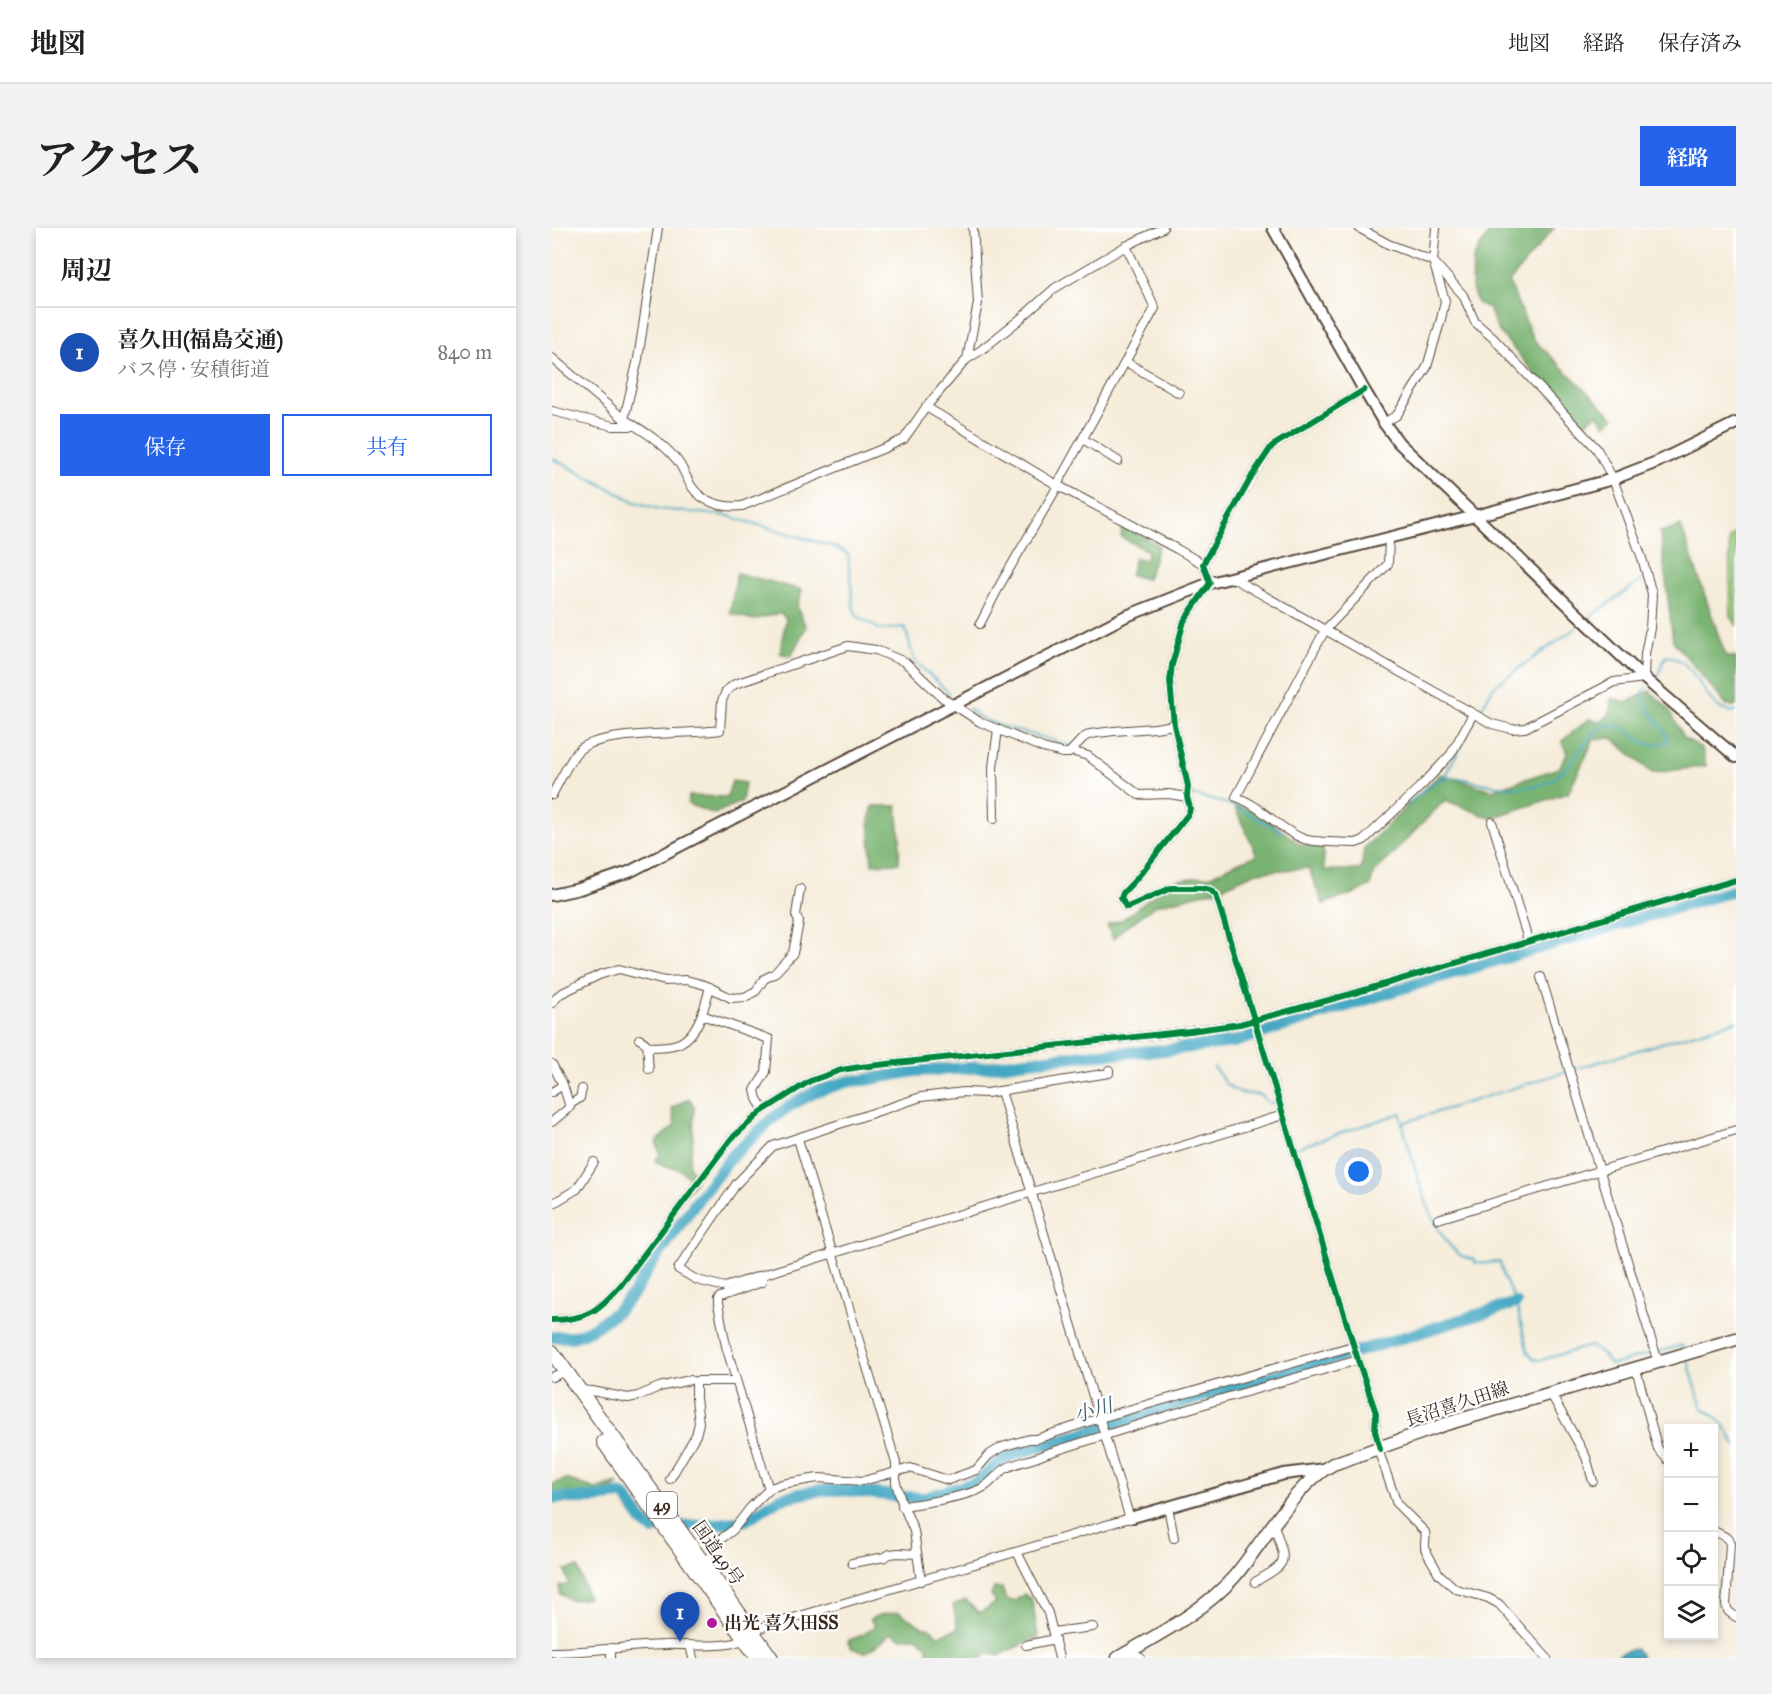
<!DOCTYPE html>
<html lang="ja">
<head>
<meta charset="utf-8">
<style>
  :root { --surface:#fff; --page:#f2f2f2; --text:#202124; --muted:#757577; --line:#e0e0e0; --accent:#2563eb }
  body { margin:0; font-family:"IM FELL Great Primer","Noto Serif JP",serif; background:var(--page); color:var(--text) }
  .controls { position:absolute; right:18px; bottom:18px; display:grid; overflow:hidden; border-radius:0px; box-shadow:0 3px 9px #0003 }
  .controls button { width:54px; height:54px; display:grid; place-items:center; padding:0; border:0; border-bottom:2px solid var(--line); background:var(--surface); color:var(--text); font:30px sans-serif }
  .you { position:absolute; left:807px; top:944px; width:21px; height:21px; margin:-15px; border:4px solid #fff; border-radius:50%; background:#1a73e8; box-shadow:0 0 0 9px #1a73e833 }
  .badge { display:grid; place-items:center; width:39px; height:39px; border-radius:50%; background:var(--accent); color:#fff; font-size:20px; font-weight:700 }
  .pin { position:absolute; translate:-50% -50px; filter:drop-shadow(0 2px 3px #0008) }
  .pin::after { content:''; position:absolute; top:32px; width:21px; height:18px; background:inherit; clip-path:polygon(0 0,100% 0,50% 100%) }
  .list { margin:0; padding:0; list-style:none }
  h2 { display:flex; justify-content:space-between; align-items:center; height:78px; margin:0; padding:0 24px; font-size:26px }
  h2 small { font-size:20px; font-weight:400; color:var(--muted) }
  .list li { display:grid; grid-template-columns:39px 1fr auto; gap:18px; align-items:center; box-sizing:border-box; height:90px; padding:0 24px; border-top:2px solid var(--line) }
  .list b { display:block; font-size:22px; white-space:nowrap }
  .list p { margin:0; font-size:20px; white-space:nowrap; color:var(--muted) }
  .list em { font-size:20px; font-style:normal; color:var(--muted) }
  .actions { display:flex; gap:12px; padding:18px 24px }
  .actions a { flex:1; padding:14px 0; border:2px solid var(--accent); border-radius:0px; text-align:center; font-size:21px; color:var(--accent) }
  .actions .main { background:var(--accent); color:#fff }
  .icon { flex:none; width:33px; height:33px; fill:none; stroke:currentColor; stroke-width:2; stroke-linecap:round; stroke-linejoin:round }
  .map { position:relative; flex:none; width:1184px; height:1430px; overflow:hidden; border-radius:0px }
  header { display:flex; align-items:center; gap:36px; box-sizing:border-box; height:84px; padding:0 30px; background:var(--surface); border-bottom:2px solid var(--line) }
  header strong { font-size:28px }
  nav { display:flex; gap:33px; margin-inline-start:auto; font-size:21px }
  .intro { display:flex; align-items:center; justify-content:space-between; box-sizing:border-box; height:144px; padding:0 36px }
  h1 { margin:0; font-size:42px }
  .button { padding:15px 27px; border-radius:0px; background:var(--accent); color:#fff; font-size:21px; font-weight:700 }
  main { display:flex; gap:36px; padding:0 36px }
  aside { flex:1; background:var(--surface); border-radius:0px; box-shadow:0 3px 9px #0003 }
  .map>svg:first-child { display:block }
  .green { fill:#99d285; stroke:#6a7e52; stroke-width:1.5 }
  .forest { fill:#7ab472; stroke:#5a6f48; stroke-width:1.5 }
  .water { fill:#44a8c3; stroke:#406970; stroke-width:1.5 }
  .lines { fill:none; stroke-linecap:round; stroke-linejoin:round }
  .stream { stroke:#44a8c3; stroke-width:2 }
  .river { stroke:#44a8c3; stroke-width:12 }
  .street-casing { stroke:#57473a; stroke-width:10 }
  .secondary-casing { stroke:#57473a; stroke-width:14 }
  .primary-casing { stroke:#57473a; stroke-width:15 }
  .highway-casing { stroke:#57473a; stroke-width:16 }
  .street { stroke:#fff; stroke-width:8 }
  .secondary { stroke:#fff; stroke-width:10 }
  .primary { stroke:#fff; stroke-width:12 }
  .highway { stroke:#fff; stroke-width:14 }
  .cycleway-casing { stroke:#fff; stroke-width:10 }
  .cycleway { stroke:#00873e; stroke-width:6 }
  .poi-dot { fill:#b5179e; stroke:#fff; stroke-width:2 }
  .labels { text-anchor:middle; stroke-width:4.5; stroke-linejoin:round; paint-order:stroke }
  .shield { fill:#fff; stroke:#766a62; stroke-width:1.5 }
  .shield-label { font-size:16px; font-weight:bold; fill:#3b2a1e }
  .street-label { font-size:18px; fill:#3b2a1e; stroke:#fff }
  .poi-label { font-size:18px; font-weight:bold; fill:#3b2a1e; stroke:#fff; text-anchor:start }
  .water-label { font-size:20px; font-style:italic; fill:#3f6368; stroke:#fff }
</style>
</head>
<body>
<header>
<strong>地図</strong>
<nav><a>地図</a><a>経路</a><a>保存済み</a></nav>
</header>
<div class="intro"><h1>アクセス</h1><a class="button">経路</a></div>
<main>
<aside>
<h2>周辺<small></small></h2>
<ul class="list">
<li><span class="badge" style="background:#1a4fb4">1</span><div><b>喜久田(福島交通)</b><p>バス停 · 安積街道</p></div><em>840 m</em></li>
</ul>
<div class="actions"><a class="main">保存</a><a>共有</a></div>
</aside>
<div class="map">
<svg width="1184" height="1430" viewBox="0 0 1184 1430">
  <rect width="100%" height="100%" fill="#fff"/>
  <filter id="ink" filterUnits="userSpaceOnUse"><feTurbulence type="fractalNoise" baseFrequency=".0167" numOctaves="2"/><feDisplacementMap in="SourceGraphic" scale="12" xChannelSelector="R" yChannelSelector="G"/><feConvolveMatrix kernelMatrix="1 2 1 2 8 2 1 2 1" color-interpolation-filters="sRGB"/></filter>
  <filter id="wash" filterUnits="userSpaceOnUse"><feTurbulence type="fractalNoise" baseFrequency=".008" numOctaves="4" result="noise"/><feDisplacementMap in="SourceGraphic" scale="24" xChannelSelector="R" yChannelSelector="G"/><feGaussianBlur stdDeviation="1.35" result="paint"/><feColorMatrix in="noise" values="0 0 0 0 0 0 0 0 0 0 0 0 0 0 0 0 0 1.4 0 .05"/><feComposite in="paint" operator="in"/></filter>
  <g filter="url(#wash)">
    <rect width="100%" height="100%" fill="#f5ecd9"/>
    <path class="green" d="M1184,305V397L1179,389L1177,310Z"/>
    <g class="forest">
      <path d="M940,0H1002L957,54L981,111L1062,190L1053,197L1045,186L1032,196L998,164L945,101L937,80L925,75L920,61L921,30Z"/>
      <path d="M571,297L607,317L595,351L578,347L583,330L594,332L596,323L569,309Z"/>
      <path d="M1129,298L1174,429H1184V478H1175L1121,413L1108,304Z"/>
      <path d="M185,345L250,362L245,379L254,399L239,428L228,425L234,390L228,385L201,392L178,385Z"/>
      <path d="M1098,463L1117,481L1132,510L1150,520L1154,538L1100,545L1060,510L1042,511L1016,565L939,590L893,572L821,646L819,657L806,664L771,676L756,640L704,644L665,662L604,677L570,702L561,711L555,697L571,691L622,652L659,648L678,638L705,627L682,578L703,582L748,616L771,620L772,642H809L812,620L888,546L940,562L1007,540L1015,526L1010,513L1037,491L1049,494L1057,487L1059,470L1075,474Z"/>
      <path d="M180,553L193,555L190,573L162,586L136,576L137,568L175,569Z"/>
      <path d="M321,578H345L348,610L347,635L320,636L317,591Z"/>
      <path d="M137,870L142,879L141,913L137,936L143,950V954L127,975L122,973L139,951L127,941L116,939L103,933L108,926L104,914L123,897L120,880Z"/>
      <path d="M14,1251L44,1261L66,1255V1258L52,1263L44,1268L0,1267V1256Z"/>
      <path d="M26,1339L36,1370L18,1372L8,1366V1358L17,1357L13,1342Z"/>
      <path d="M442,1360H450L454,1372L463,1373L472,1366L480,1372L486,1409L446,1428L432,1425V1430H372L375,1429L376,1418L364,1409L349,1410L338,1405L331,1413L313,1425L300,1420L296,1415L297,1412L311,1407L323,1398L318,1391L327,1387L347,1384L372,1400H378L387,1408L406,1400L401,1377L414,1372L427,1385L444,1375L439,1367Z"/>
    </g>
    <path class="water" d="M1083,1421L1088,1425L1090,1430H1062L1070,1424Z"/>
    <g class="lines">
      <g class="stream">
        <path d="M0,230L83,274L107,281L176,288L283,319L296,326L301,377L304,387L329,402L353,399L362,432L397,465"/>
        <path d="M1038,389L1091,351"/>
        <path d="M1104,452L1114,428C1148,430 1152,489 1184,483"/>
        <path d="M417,481C422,485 427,490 433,492C460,504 491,507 519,518"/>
        <path d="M927,485L942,458L1025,399"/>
        <path d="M891,551L924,490"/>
        <path d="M636,566L677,576L731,604"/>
        <path d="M852,579C860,573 879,555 888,551C900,547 913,551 925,554C946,559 972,563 993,555C1022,545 1033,502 1056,497C1073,494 1085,516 1102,517C1106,517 1111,515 1116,514C1116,497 1079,474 1095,459"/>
        <path d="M662,839L674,856L689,865L708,867L717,875H726"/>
        <path d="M850,895L1006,846L1184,793"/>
        <path d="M744,920L849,885L850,895C862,933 875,1002 908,1027C912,1030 917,1030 922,1031L924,1035L948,1034L952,1050L964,1075L976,1125L982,1131L989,1132L1038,1118L1050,1126L1059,1137L1101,1125"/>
        <path d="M1106,1124L1130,1117L1132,1122"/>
        <path d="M1135,1130L1150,1180C1170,1191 1173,1198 1184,1218"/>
      </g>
      <g class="river">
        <path d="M0,1109H20L29,1106L40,1101L64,1084L82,1065L96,1041L146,971L178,930L221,890L239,877L265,863L298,853L313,852L363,843L436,839L467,834L534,827L614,822L682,814L844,762L1184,662"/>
        <path d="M0,1270C17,1270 35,1271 52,1269C58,1268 66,1265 71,1267C79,1271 87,1296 102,1302"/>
        <path d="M135,1298L176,1295L194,1292L229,1270L268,1262H291L353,1269L373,1270L422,1255L431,1250L446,1235L464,1226L675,1161L817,1120L964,1075"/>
      </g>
    </g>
  </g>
  <g filter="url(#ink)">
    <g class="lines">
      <defs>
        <g id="street">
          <path d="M0,130L72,191C90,202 110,214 124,231C131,239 134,250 140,259C151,275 172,280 190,278L335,219L352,211L374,179L415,131L428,123L467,92L503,60L574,18L611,0"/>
          <path d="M415,131L426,75L421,0"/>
          <path d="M574,134L627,165"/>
          <path d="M812,162L720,218L700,248L651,336L658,355L632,393L620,437L618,453L622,497L636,558L635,569L638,580L637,585L586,649L571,665L569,670L574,679L578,678L619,660H650L658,662L664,667L806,1132L824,1185L823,1203L828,1221"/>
          <path d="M374,179L505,257L625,321L651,336"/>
          <path d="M0,183L61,198H81"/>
          <path d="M72,191L86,131L106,0"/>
          <path d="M832,195L845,187L875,139L889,91L893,73L881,33L884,0"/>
          <path d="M531,211L566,233"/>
          <path d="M837,310L836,336L773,402L684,569C709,577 727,602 752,611C764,615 791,614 804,615L812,612L872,555L899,526L921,486"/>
          <path d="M679,349L940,496L960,501L973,500L1062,454L1092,450L1093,426L1098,400L1100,366L1090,330L1061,251L1045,221L941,110L923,94L911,67L881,33L836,16L807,0"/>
          <path d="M428,396L449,355L503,263L505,257L603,80L574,18"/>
          <path d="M519,523L536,528L587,567L617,566L635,569"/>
          <path d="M0,567C6,556 18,531 26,523C45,502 138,507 168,502L170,473L174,463L183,456L296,418L324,422L353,434L391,470L428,494L491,520L510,525H517L531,510L538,506L562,503L603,500L622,497"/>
          <path d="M442,591L441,539L446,501"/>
          <path d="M940,594L976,712"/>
          <path d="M989,749L1106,1134"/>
          <path d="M0,775L8,766L47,747L67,741L113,753L134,752L153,757L179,770L193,769L204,763L212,751L222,746L241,725L247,694L244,687L248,661"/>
          <path d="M150,787L217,811L214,844L203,862L205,871L212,882"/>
          <path d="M87,811C89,812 94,815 95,817C96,818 96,837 97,841"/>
          <path d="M96,819C105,819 116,819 125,816C146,809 153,778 158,759"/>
          <path d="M0,836L11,857L18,879L0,894"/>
          <path d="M557,842V845L435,865L412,864L369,869L221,918L185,955L126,1041L145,1052L173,1059L217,1045L731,887"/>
          <path d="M449,863L578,1291"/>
          <path d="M0,864L11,857"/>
          <path d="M17,877L28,870L30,861"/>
          <path d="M246,911L344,1235V1255L349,1272L362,1303L369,1353"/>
          <path d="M0,976L25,961L42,934"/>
          <path d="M886,991L1184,902"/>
          <path d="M210,1048V1054L168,1069L166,1071V1076L174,1118L217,1262"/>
          <path d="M0,1092C35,1092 47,1082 69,1057L179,911L209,884L258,853L289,842L308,839L638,803L688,796L799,766L1184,652"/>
          <path d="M1084,1141L1106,1221L1116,1232"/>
          <path d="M0,1149L5,1147"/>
          <path d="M27,1162L40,1163L76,1170L86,1168L107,1159L138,1152"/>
          <path d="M999,1166L1034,1229L1041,1253"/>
          <path d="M826,1221L845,1276L873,1304C875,1311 871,1317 874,1323L887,1346L898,1356L904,1361L936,1370L947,1376L995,1430"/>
          <path d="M118,1251L144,1207L147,1195L144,1170V1153H184"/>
          <path d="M350,1278C368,1276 418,1268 432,1259C440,1254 446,1245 453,1241C462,1235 481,1232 493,1226L659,1174L806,1132"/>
          <path d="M616,1279L622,1310"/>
          <path d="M1162,1303C1169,1307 1176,1308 1178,1316L1174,1377L1176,1383L1184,1389"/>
          <path d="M465,1324L496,1385L507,1430"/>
          <path d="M300,1335L333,1329L338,1326L346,1325L365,1326"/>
          <path d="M153,1338L157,1332L161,1317L181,1302L198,1280L213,1265L219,1260L230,1256L266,1250L311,1253L358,1240L396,1252L424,1242L437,1227L450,1219L477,1211H484L548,1190L801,1118"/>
          <path d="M703,1354C739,1333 734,1335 722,1297"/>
          <path d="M501,1404L541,1399"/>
          <path d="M138,1417L141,1430"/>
          <path d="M474,1417L503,1411"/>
          <path d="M59,1420V1430"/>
          <path d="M0,1424C37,1424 75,1418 112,1417C132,1416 163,1420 182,1415C192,1412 201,1404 211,1399L581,1289"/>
          <path d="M576,1424L589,1430"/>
        </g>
        <g id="secondary">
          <path d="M721,0L812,162L832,195L847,215L1092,450L1184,529"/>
          <path d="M0,667L27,661L77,644L572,389L658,355L923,288L1061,251L1105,234L1184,195"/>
          <path d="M581,1289L732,1246L772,1241"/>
        </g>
        <path id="primary" d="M566,1430C606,1406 650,1385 682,1349C711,1315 742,1257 781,1236L894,1196L1184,1111"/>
        <g id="highway">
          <path d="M0,1124L219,1430"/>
          <path d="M52,1214L206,1430"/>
        </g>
      </defs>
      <use href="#street" class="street-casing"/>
      <use href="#secondary" class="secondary-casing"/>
      <use href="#primary" class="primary-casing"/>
      <use href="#highway" class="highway-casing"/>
      <use href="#street" class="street"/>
      <use href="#secondary" class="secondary"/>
      <use href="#primary" class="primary"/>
      <use href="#highway" class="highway"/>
      <defs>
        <g id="cycleway">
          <path d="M812,162L720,218L700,248L651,336L658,355L632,393L620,437L618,453L622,497L636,558L635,569L638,580L637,585L586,649L571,665L569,670L574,679L578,678L619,660H650L658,662L664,667L806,1132L824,1185L823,1203L828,1221"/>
          <path d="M0,1092C35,1092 47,1082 69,1057L179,911L209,884L258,853L289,842L308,839L638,803L688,796L799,766L1184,652"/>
        </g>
      </defs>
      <use href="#cycleway" class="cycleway-casing"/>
      <use href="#cycleway" class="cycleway"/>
    </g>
  </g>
  <circle class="poi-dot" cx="160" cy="1395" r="6"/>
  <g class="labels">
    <rect class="shield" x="95" y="1264" width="30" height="26" rx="4.5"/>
    <g class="shield-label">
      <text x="110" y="1283">49</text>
    </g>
    <g class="street-label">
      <text transform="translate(905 1176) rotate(-18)" y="6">長沼喜久田線</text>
      <text transform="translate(166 1325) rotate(55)" y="6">国道49号</text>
    </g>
    <g class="poi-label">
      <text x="172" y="1401">出光 喜久田SS</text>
    </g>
    <g class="water-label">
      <text transform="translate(541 1182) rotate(-17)" y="7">小川</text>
    </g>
  </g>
</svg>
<div class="controls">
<button>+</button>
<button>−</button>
<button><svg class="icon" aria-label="locate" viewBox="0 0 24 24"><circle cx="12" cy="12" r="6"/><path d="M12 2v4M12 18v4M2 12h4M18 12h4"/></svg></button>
<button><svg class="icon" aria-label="layers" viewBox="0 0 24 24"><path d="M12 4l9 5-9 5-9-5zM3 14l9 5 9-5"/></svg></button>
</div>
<div class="you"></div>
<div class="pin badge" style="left:128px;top:1414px;background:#1a4fb4">1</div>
</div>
</main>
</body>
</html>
